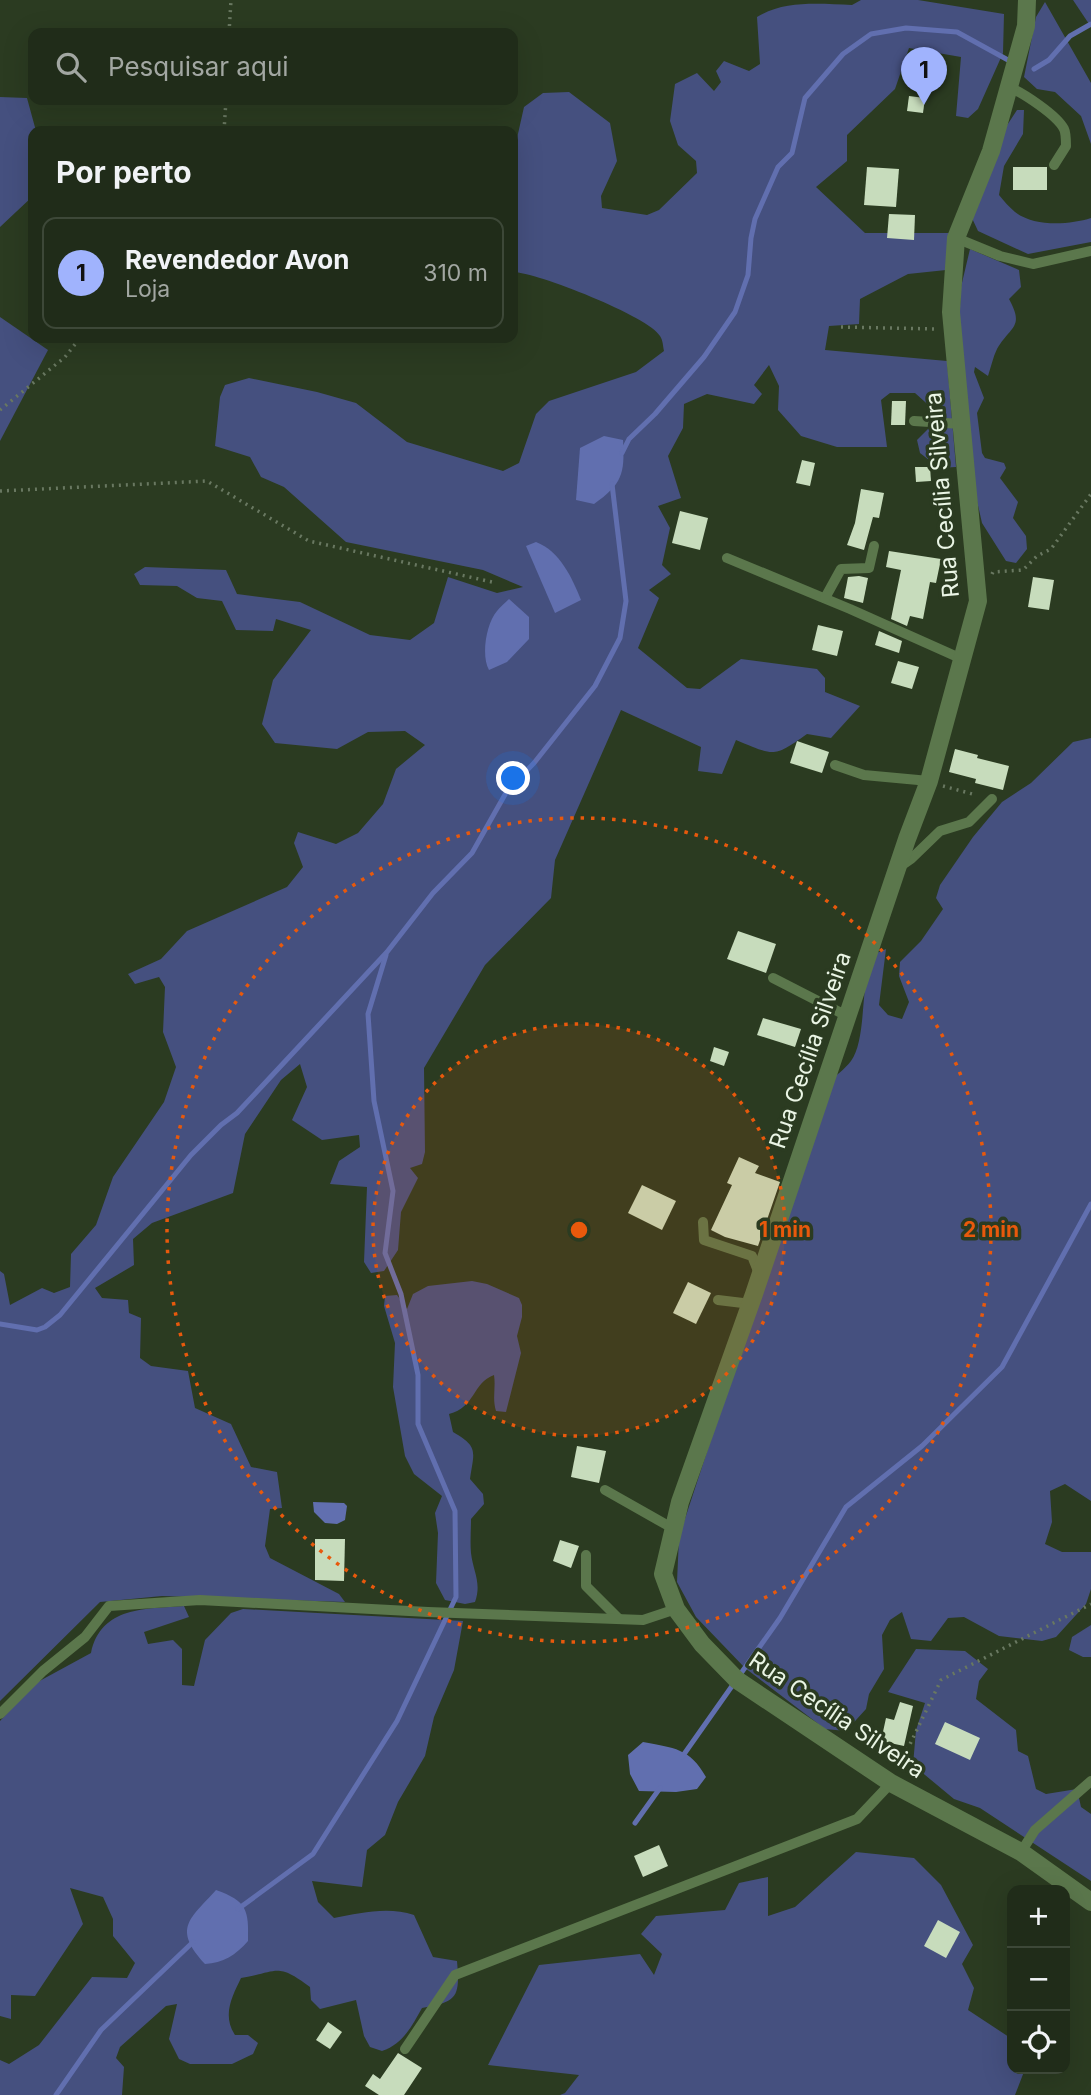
<!DOCTYPE html>
<html lang="pt">
<head>
<meta charset="utf-8">
<style>
  :root { --surface:#202c19; --page:#283422; --text:#f1f3f6; --muted:#a2a7a2; --line:#3d4838; --accent:#a0b3fd }
  body { margin:0; font-family:Inter,sans-serif; background:var(--page); color:var(--text) }
  .controls { position:absolute; right:21px; bottom:21px; display:grid; overflow:hidden; border-radius:14px; box-shadow:0 7px 28px #0002 }
  .controls button { width:63px; height:63px; display:grid; place-items:center; padding:0; border:0; border-bottom:2px solid var(--line); background:var(--surface); color:var(--text); font:35px sans-serif }
  .you { position:absolute; left:514px; top:779px; width:24px; height:24px; margin:-18px; border:5px solid #fff; border-radius:50%; background:#1a73e8; box-shadow:0 0 0 10px #1a73e833 }
  .badge { display:grid; place-items:center; width:46px; height:46px; border-radius:50%; background:var(--accent); color:#111; font-size:23px; font-weight:700 }
  .pin { position:absolute; translate:-50% -58px; filter:drop-shadow(0 2px 4px #0008) }
  .pin::after { content:''; position:absolute; top:37px; width:24px; height:21px; background:inherit; clip-path:polygon(0 0,100% 0,50% 100%) }
  .list { margin:0; padding:0; list-style:none }
  h2 { display:flex; justify-content:space-between; align-items:center; height:91px; margin:0; padding:0 28px; font-size:30px }
  h2 small { font-size:23px; font-weight:400; color:var(--muted) }
  .list li { display:grid; grid-template-columns:46px 1fr auto; gap:21px; align-items:center; box-sizing:border-box; height:112px; margin:0 14px 14px; padding:0 14px; border:2px solid var(--line); border-radius:14px }
  .list b { display:block; font-size:26px; white-space:nowrap }
  .list p { margin:0; font-size:23px; white-space:nowrap; color:var(--muted) }
  .list em { font-size:23px; font-style:normal; color:var(--muted) }
  .icon { flex:none; width:38px; height:38px; fill:none; stroke:currentColor; stroke-width:2; stroke-linecap:round; stroke-linejoin:round }
  .map { position:relative; flex:none; width:1091px; height:2095px; overflow:hidden }
  .search { position:absolute; background:var(--surface); box-shadow:0 7px 28px #0002; left:28px; top:28px; width:490px; height:77px; display:flex; align-items:center; gap:18px; box-sizing:border-box; padding:0 24px; border-radius:14px; color:var(--muted); font-size:26px }
  .panel { position:absolute; background:var(--surface); box-shadow:0 7px 28px #0002; left:28px; top:126px; width:490px; height:217px; border-radius:14px }
  .map>svg:first-child { display:block }
  .green { fill:#45507f }
  .water { fill:#616faf }
  .lines { fill:none; stroke-linecap:round; stroke-linejoin:round }
  .stream { stroke:#616faf; stroke-width:5 }
  .building { fill:#c7dcbc }
  .path { stroke:#697861; stroke-width:3.5; stroke-dasharray:2 5; stroke-linecap:butt }
  .lane { stroke:#5b774c; stroke-width:10 }
  .street { stroke:#5b774c; stroke-width:18 }
  .ring { fill:none; stroke:#e8590c; stroke-width:3.5; stroke-dasharray:3.5 7 }
  .labels { text-anchor:middle; stroke-width:7; stroke-linejoin:round; paint-order:stroke }
  .street-label { font-size:23px; fill:#eaf5e5; stroke:#2b3b21 }
  .centre { fill:#e8590c; stroke:#2b3b21; stroke-width:3.5 }
  .ring-label { font-size:21px; text-anchor:middle; font-weight:bold; fill:#e8590c; stroke:#2b3b21; stroke-width:7; stroke-linejoin:round; paint-order:stroke }
</style>
</head>
<body>
<div class="map">
<svg width="1091" height="2095" viewBox="0 0 1091 2095">
  <rect width="100%" height="100%" fill="#2b3b21"/>
  <g class="green">
    <path d="M861,0H918L1004,14L1003,53L978,109L968,118L956,116L961,57L909,48L895,89L847,135V161L816,187L865,233H955L946,270L908,274L860,299L859,324L829,326L825,350L947,361L956,467L939,468L920,453L917,440L935,422L934,410L915,393H890L881,400L887,447H837L801,436L778,410L779,386L769,365L754,385L762,394L754,404L707,394L684,404L683,428L668,456L681,498L658,506L670,528L662,565L671,574L649,590L659,598L638,648L687,688L700,689L741,659L817,669L825,678V692L860,706L831,738L807,734C773,758 775,756 736,740L722,774L698,771L701,747L621,710L555,860L551,898L485,965L424,1068L425,1152L422,1164L410,1168L418,1178L401,1212L398,1250L384,1271L371,1273L364,1262L367,1187L330,1184L339,1161L360,1147L359,1135L322,1140L292,1120L307,1087L300,1064L281,1080L245,1134L233,1193L152,1223L133,1239L134,1265L95,1288L102,1298L128,1300L129,1313L141,1318L140,1358L151,1366L188,1371L195,1408L231,1424L251,1467L277,1472L282,1508L270,1509L265,1546L270,1558L339,1594L345,1602L162,1596L100,1602L0,1701V1271L4,1274L10,1305L42,1288L54,1293L70,1287L71,1254L96,1225L113,1177L164,1102L176,1067L163,1032L165,987L159,977L135,984L128,974L161,959L187,931L287,887L303,867L294,843L298,832L336,844L358,833L383,804L396,769L425,745L405,731L368,732L337,749L275,743L262,724L273,680L311,630L276,619L273,631L236,630L222,601L197,598L177,586L140,585L134,574L145,567L226,570L237,594L300,602L370,635L410,640L434,623L448,577L497,593L523,587L483,570L346,542L284,487L261,477L250,457L215,446L220,397L225,385L249,378L317,392L356,403L407,442L503,471L519,463L536,414L549,401L636,372L664,351C663,347 663,340 660,336C650,317 536,272 513,272V156L524,107L543,93L569,92L610,123L617,161L601,196L602,208L647,215L659,210L697,173L696,161L678,145L670,121L675,84L697,73L714,91L721,82L716,71L724,61L749,71L760,64L757,17C785,0 819,4 852,5Z"/>
    <path d="M1073,0H1091V27Z"/>
    <path d="M1045,2L1091,83V144L1081,116L1055,92L1037,89L1024,77L1036,17Z"/>
    <path d="M0,97L27,98L36,131H33V196L0,227Z"/>
    <path d="M1017,110H1024L1023,134L1004,166L999,195C1004,201 1009,207 1015,212C1034,227 1069,225 1091,218V242L1028,254L978,231L971,216L1000,136Z"/>
    <path d="M970,249L1019,270L1021,287L1009,299C1025,328 1010,326 997,349C993,357 991,367 988,376L975,367L974,372L984,398L977,413L982,453L985,458L1004,463L1006,468L1000,478L1018,502L1013,518L1026,536L1027,549L1016,563L1006,561L982,523L970,470L958,343L961,287Z"/>
    <path d="M0,317L48,350L0,441Z"/>
    <path d="M1091,738V1501L1065,1484L1050,1491L1052,1522L1045,1544L1062,1552H1091V1589L1086,1604L1056,1637L1042,1641L999,1636L964,1617L948,1618L931,1641L911,1639L902,1612L890,1620L882,1635L884,1669L869,1694L866,1709L846,1731L825,1729L745,1668L696,1617L677,1582L679,1537L828,1083C835,1076 845,1069 851,1061C867,1039 860,984 872,955L886,949L879,1005L888,1015L902,1019L909,1002L899,976L900,962L921,941L943,909L936,898L940,885L973,837L1002,802L1031,783L1073,742Z"/>
    <path d="M472,1281L487,1284L519,1298L522,1305V1317L517,1336L521,1353L506,1412L496,1411C492,1398 496,1388 494,1375C472,1383 476,1407 449,1414L453,1432C479,1447 474,1451 470,1479L483,1494L484,1504L471,1519C471,1530 470,1542 471,1553C473,1571 482,1583 475,1602L465,1604L445,1600L436,1583L438,1533L435,1513L442,1496L414,1474L405,1456L393,1387L395,1343L384,1306L385,1296L397,1295L407,1309L413,1294L428,1286Z"/>
    <path d="M184,1606L189,1617L144,1632L148,1644L173,1640L182,1649V1685L194,1686L205,1640L231,1613L243,1609L463,1621L454,1670L434,1717L425,1756L398,1802L385,1835L367,1850L362,1887L312,1881L318,1902L334,1918C360,1913 388,1906 414,1915L433,1957L457,1961C460,1997 458,2002 422,2008C412,2026 403,2044 382,2051L370,2047L364,2036L356,2000L320,2009L311,2000L310,1987C276,1962 279,1972 241,1978C232,1997 222,2015 235,2035H248L258,2043L253,2054L232,2064H190L179,2059L169,2039L177,2004L166,2006L120,2047L116,2058L124,2067L122,2095H0V2060L9,2064L39,2045L92,1977L127,1978L135,1963L113,1936V1919L103,1897L70,1888L83,1924L35,1996L11,1995V2019L0,2016V1721L34,1684L91,1653C101,1606 146,1609 184,1606Z"/>
    <path d="M1091,1625V1657H1083L1069,1650L1072,1637Z"/>
    <path d="M916,1649L965,1651L988,1669L979,1681L976,1699L1016,1730L1018,1751L1028,1756L1036,1789L1046,1794L1077,1789L1081,1807L1091,1814V1881L980,1808L954,1799L913,1765L916,1730L925,1703L888,1692Z"/>
    <path d="M856,1852L914,1858L941,1885L973,1945L962,1964L974,1988L968,2010L1012,2039V2069H1025L1015,2095H560L565,2093L579,2075L488,2065L539,1965L640,1954L654,1975L662,1954L641,1934L656,1916L725,1910L739,1883L768,1877V1916L795,1907Z"/>
  </g>
  <g class="water">
    <path d="M604,436L623,440C625,474 622,484 594,504L576,500L580,448Z"/>
    <path d="M536,542C560,551 572,578 581,600L555,613L526,546Z"/>
    <path d="M509,599L529,617V639L507,662L489,670C481,656 486,624 497,611C500,607 505,603 509,599Z"/>
    <path d="M313,1502L344,1503L347,1506L345,1520L337,1524L325,1523L314,1512Z"/>
    <path d="M643,1742C674,1748 690,1748 706,1777L697,1789L676,1792L639,1791L630,1774L628,1755Z"/>
    <path d="M216,1890C247,1901 249,1910 248,1941C236,1955 223,1963 205,1964C172,1928 190,1919 216,1890Z"/>
  </g>
  <g class="lines">
    <g class="stream">
      <path d="M1034,69L1049,60L1070,36L1091,24"/>
      <path d="M622,453L629,439L655,414L704,357L735,312L748,275L751,238L755,219L778,167L792,153L805,98L843,54L871,34L906,28L957,32L1008,60"/>
      <path d="M0,1324L37,1330L45,1327L60,1315L191,1155L221,1125L237,1113L387,952L433,893L472,853L507,791L534,763L595,686L620,638L626,601L612,484"/>
      <path d="M682,1757L780,1618L846,1507L922,1446L1002,1367L1091,1204"/>
      <path d="M635,1823L660,1788"/>
      <path d="M238,1909L313,1854L397,1721L456,1597L455,1511L418,1424V1375L401,1294L385,1253L393,1191L374,1101L368,1014L386,955"/>
      <path d="M56,2095L101,2030L193,1942"/>
    </g>
  </g>
  <g class="building">
    <path d="M909,96L925,98L923,113L907,111Z"/>
    <path d="M867,167L899,169L896,207L864,205Z"/>
    <rect x="1013" y="167" width="34" height="23"/>
    <path d="M889,214L915,215L914,240L887,238Z"/>
    <path d="M892,401H906L905,425H891Z"/>
    <path d="M802,460L815,463L810,486L796,483Z"/>
    <path d="M915,467H930L931,481L916,482Z"/>
    <path d="M861,489L884,493L879,518L873,517L864,550L847,545L855,523Z"/>
    <path d="M680,511L708,518L700,550L672,543Z"/>
    <path d="M889,551L941,559L936,583L930,582L923,619L910,616L907,626L891,619L901,570L886,567Z"/>
    <path d="M859,576L868,578L863,603L844,598L848,577Z"/>
    <path d="M1033,577L1054,580L1049,610L1028,607Z"/>
    <path d="M818,625L843,631L837,656L812,650Z"/>
    <path d="M879,631L902,641L899,653L875,645Z"/>
    <path d="M898,661L919,667L912,689L891,683Z"/>
    <path d="M797,741L829,752L822,773L790,763Z"/>
    <path d="M955,749L978,755L977,758L1009,766L1003,790L975,783L976,779L949,772Z"/>
    <path d="M738,931L776,944L766,973L727,959Z"/>
    <path d="M763,1018L801,1029L795,1047L757,1035Z"/>
    <path d="M714,1047L729,1052L724,1066L710,1061Z"/>
    <path d="M739,1157L759,1166L755,1173L780,1182L758,1246L725,1237L711,1230L732,1185L727,1183Z"/>
    <path d="M642,1185L676,1201L662,1230L628,1213Z"/>
    <path d="M688,1282L711,1293L696,1324L673,1313Z"/>
    <path d="M577,1446L606,1451L599,1483L571,1477Z"/>
    <path d="M315,1539H345L344,1581L315,1580Z"/>
    <path d="M560,1540L579,1546L571,1568L553,1561Z"/>
    <path d="M900,1702L913,1706L904,1746L881,1741L886,1718L894,1720Z"/>
    <path d="M945,1722L980,1738L970,1760L935,1744Z"/>
    <path d="M659,1845L668,1866L643,1877L634,1856Z"/>
    <path d="M938,1920L960,1932L946,1958L924,1946Z"/>
    <path d="M328,2022L342,2032L330,2049L316,2040Z"/>
    <path d="M398,2053L422,2068L404,2095H379L365,2086L373,2074L380,2079Z"/>
  </g>
  <g class="lines">
    <g class="path">
      <path d="M229,33L231,0"/>
      <path d="M224,131L226,100"/>
      <path d="M841,327L936,329"/>
      <path d="M0,410L65,357L80,338"/>
      <path d="M0,491L207,481L309,541L492,582"/>
      <path d="M992,574L993,572L1023,570L1037,556L1051,549L1091,494"/>
      <path d="M943,786L976,795"/>
      <path d="M898,1769L941,1680L1091,1604"/>
    </g>
    <g class="lane">
      <path d="M1009,87C1023,93 1057,115 1064,129C1066,133 1066,141 1066,146L1054,165"/>
      <path d="M956,238L1000,256L1033,264L1091,251"/>
      <path d="M914,421L961,424"/>
      <path d="M727,558L850,609L962,659"/>
      <path d="M825,598L841,569L869,568L874,546"/>
      <path d="M835,765L864,775L929,781"/>
      <path d="M898,868L911,859L940,831L969,822L992,799"/>
      <path d="M773,978L847,1016"/>
      <path d="M703,1222L704,1240L752,1256L760,1276"/>
      <path d="M718,1300L751,1304"/>
      <path d="M605,1490L674,1529"/>
      <path d="M586,1555V1586L619,1619"/>
      <path d="M0,1714L43,1671L85,1637L109,1606L200,1600L428,1612L643,1620L676,1609"/>
      <path d="M1021,1852L1035,1830L1091,1781"/>
      <path d="M405,2049L455,1975L857,1819L891,1783"/>
    </g>
    <path class="street" d="M1027,0L1026,26L991,151L956,238L951,312L978,601L929,781L907,839L754,1294L680,1502L663,1574L676,1609L702,1644L737,1680L891,1783L1021,1852L1091,1902"/>
  </g>
  <circle cx="579" cy="1230" r="206" fill="#e8590c" fill-opacity=".12"/>
  <g class="ring">
    <circle cx="579" cy="1230" r="206"/>
    <circle cx="579" cy="1230" r="412"/>
  </g>
  <g class="labels">
    <g class="street-label">
      <text transform="translate(942 495) rotate(-95)" y="8">Rua Cecília Silveira</text>
      <text transform="translate(810 1050) rotate(-71)" y="8">Rua Cecília Silveira</text>
      <text transform="translate(837 1715) rotate(34)" y="8">Rua Cecília Silveira</text>
    </g>
  </g>
  <circle cx="579" cy="1230" r="10" class="centre"/>
  <g class="ring-label">
    <text x="785" y="1237">1 min</text>
    <text x="991" y="1237">2 min</text>
  </g>
</svg>
<div class="controls">
<button>+</button>
<button>−</button>
<button><svg class="icon" aria-label="locate" viewBox="0 0 24 24"><circle cx="12" cy="12" r="6"/><path d="M12 2v4M12 18v4M2 12h4M18 12h4"/></svg></button>
</div>
<div class="you"></div>
<div class="pin badge" style="left:924px;top:105px">1</div>
<div class="search"><svg class="icon" aria-label="search" viewBox="0 0 24 24"><circle cx="10" cy="10" r="6"/><path d="M15 15l6 6"/></svg>Pesquisar aqui</div>
<section class="panel">
<h2>Por perto<small></small></h2>
<ul class="list">
<li><span class="badge">1</span><div><b>Revendedor Avon</b><p>Loja</p></div><em>310 m</em></li>
</ul>
</section>
</div>
</body>
</html>
